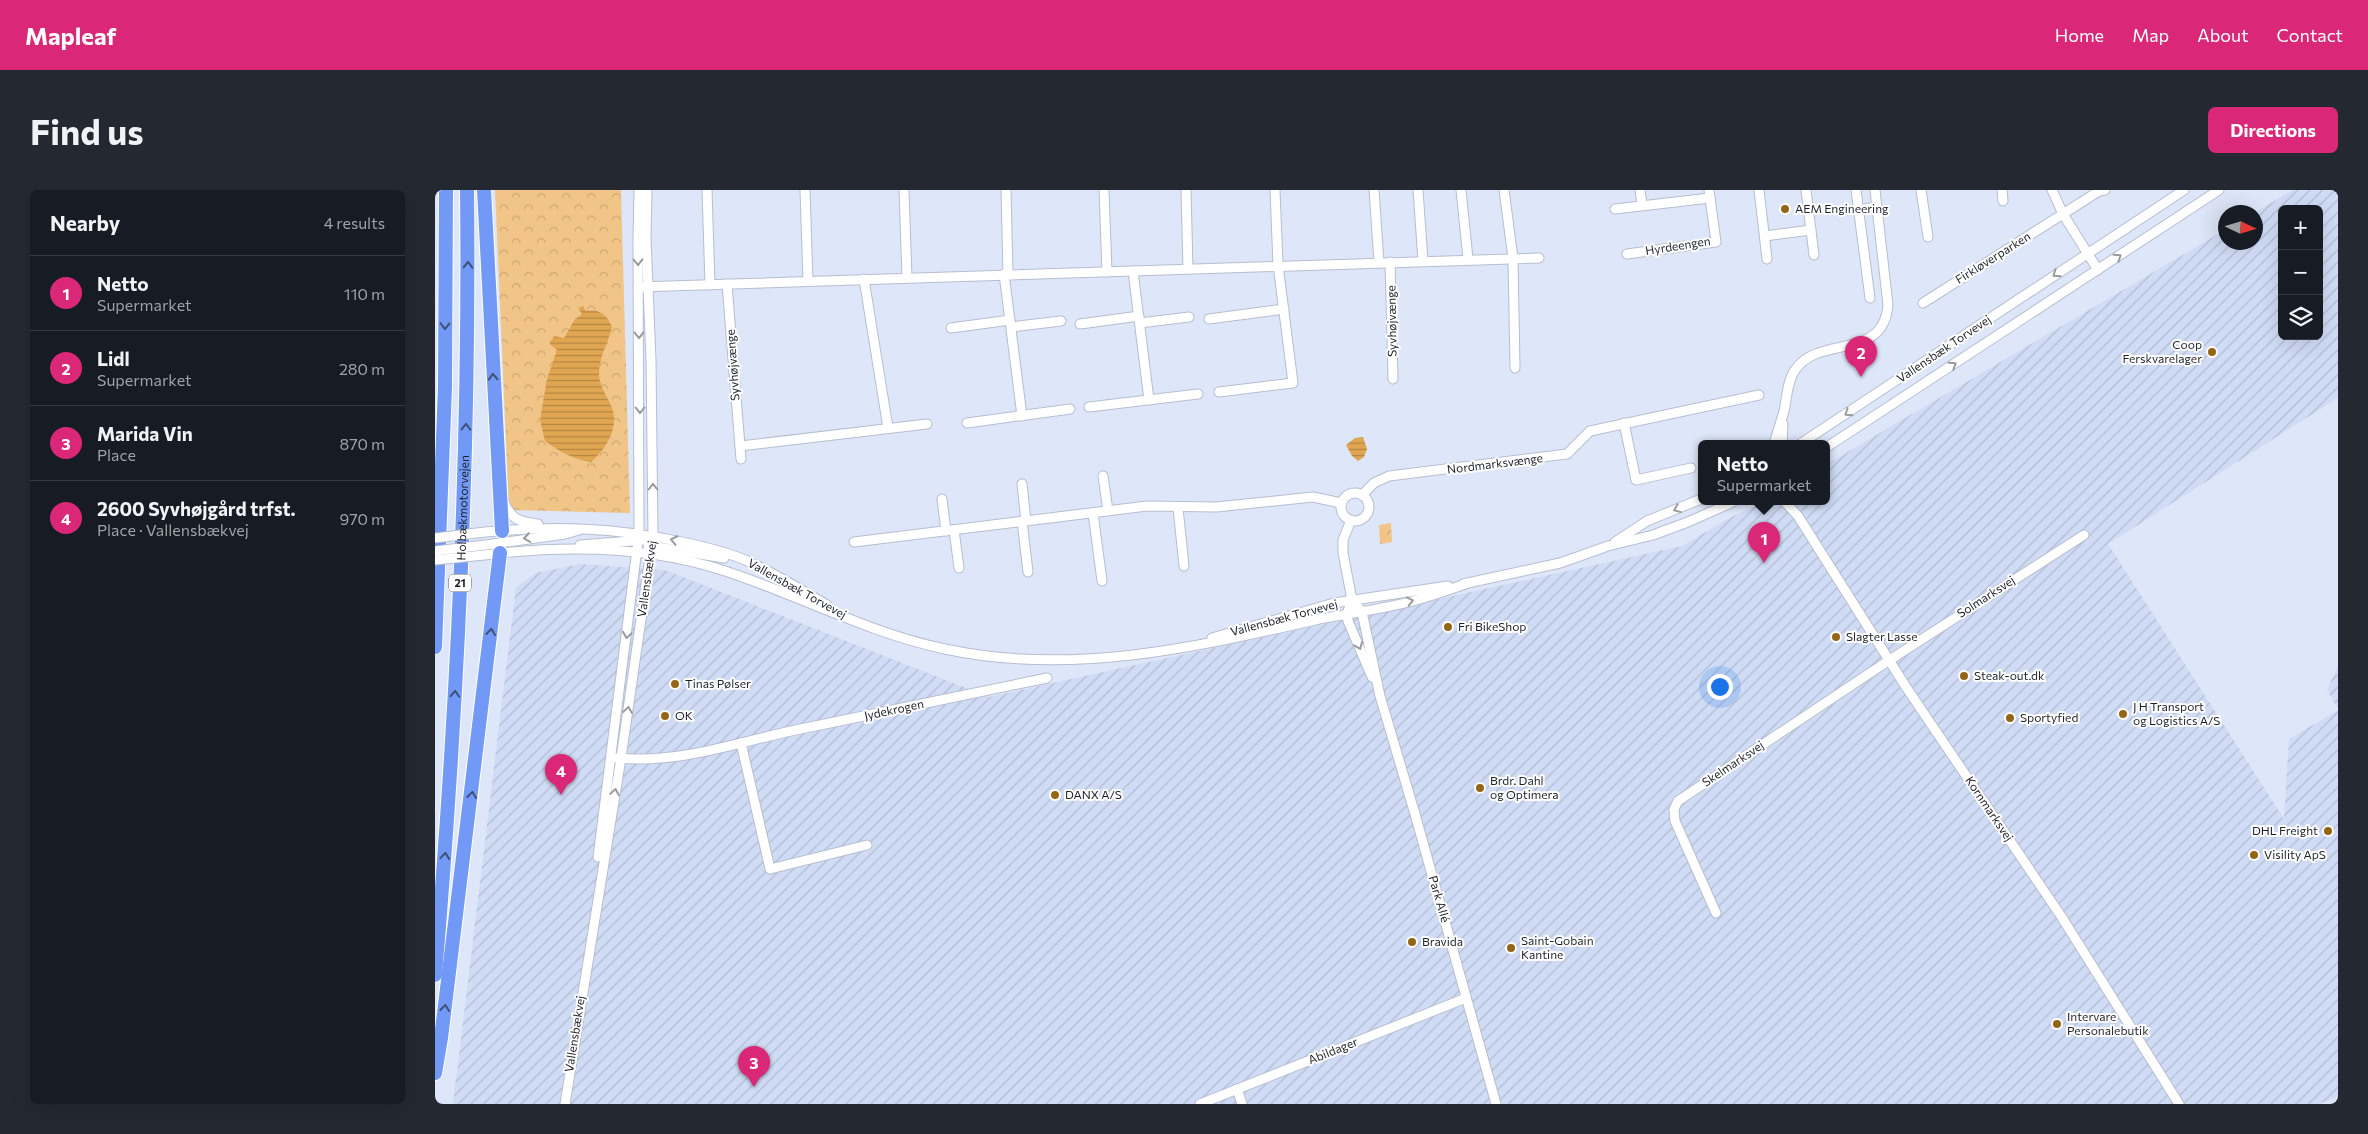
<!DOCTYPE html>
<html lang="en">
<head>
<meta charset="utf-8">
<style>
  :root { --surface:#171b24; --page:#242831; --text:#f1f3f6; --muted:#9ea1a6; --line:#363941; --accent:#db2777 }
  body { margin:0; font-family:Commissioner,sans-serif; background:var(--page); color:var(--text) }
  .controls { position:absolute; right:15px; top:15px; display:grid; overflow:hidden; border-radius:8px; box-shadow:0 5px 20px #0002 }
  .controls button { width:45px; height:45px; display:grid; place-items:center; padding:0; border:0; border-bottom:1px solid var(--line); background:var(--surface); color:var(--text); font:25px sans-serif }
  .compass { position:absolute; left:1783px; top:15px; width:45px; height:45px; border-radius:50%; background:var(--surface); box-shadow:0 5px 20px #0002; rotate:94deg }
  .you { position:absolute; left:1284px; top:496px; width:18px; height:18px; margin:-12px; border:4px solid #fff; border-radius:50%; background:#1a73e8; box-shadow:0 0 0 8px #1a73e833 }
  .badge { display:grid; place-items:center; width:32px; height:32px; border-radius:50%; background:var(--accent); color:#fff; font-size:16px; font-weight:700 }
  .pin { position:absolute; translate:-50% -41px; filter:drop-shadow(0 1px 2px #0008) }
  .pin::after { content:''; position:absolute; top:26px; width:18px; height:15px; background:inherit; clip-path:polygon(0 0,100% 0,50% 100%) }
  .popup { position:absolute; left:1263px; top:250px; width:132px; height:65px; box-sizing:border-box; display:grid; place-content:center; border-radius:8px; background:var(--surface); filter:drop-shadow(0 1px 4px #0005); font-size:16px; white-space:nowrap; color:var(--muted) }
  .popup b { font-size:19px; color:var(--text) }
  .popup::after { content:''; position:absolute; left:50%; top:100%; margin-left:-10px; border:10px solid transparent; border-top-color:var(--surface) }
  .list { margin:0; padding:0; list-style:none }
  h2 { display:flex; justify-content:space-between; align-items:center; height:65px; margin:0; padding:0 20px; font-size:21px }
  h2 small { font-size:16px; font-weight:400; color:var(--muted) }
  .list li { display:grid; grid-template-columns:32px 1fr auto; gap:15px; align-items:center; box-sizing:border-box; height:75px; padding:0 20px; border-top:1px solid var(--line) }
  .list b { display:block; font-size:19px; white-space:nowrap }
  .list p { margin:0; font-size:16px; white-space:nowrap; color:var(--muted) }
  .list em { font-size:16px; font-style:normal; color:var(--muted) }
  .icon { flex:none; width:28px; height:28px; fill:none; stroke:currentColor; stroke-width:2; stroke-linecap:round; stroke-linejoin:round }
  .map { position:relative; flex:none; width:1903px; height:914px; overflow:hidden; border-radius:8px }
  header { display:flex; align-items:center; gap:30px; box-sizing:border-box; height:70px; padding:0 25px; background:var(--accent); color:#fff }
  header strong { font-size:24px }
  nav { display:flex; gap:28px; margin-inline-start:auto; font-size:18px }
  .intro { display:flex; align-items:center; justify-content:space-between; box-sizing:border-box; height:120px; padding:0 30px }
  h1 { margin:0; font-size:35px }
  .button { padding:12px 22px; border-radius:8px; background:var(--accent); color:#fff; font-size:18px; font-weight:700 }
  main { display:flex; gap:30px; padding:0 30px }
  aside { flex:1; background:var(--surface); border-radius:8px; box-shadow:0 5px 20px #0002 }
  .map>svg:first-child { display:block }
  .industrial { fill:url(#industrial-furrows); fill-rule:evenodd }
  .park { fill:url(#park-crowns) }
  .water { fill:url(#water-rules) }
  .lines { fill:none; stroke-linecap:round; stroke-linejoin:round }
  .minor-casing { stroke:#b6bed0; stroke-width:11 }
  .highway-casing { stroke:#fff; stroke-width:16 }
  .minor { stroke:#fff; stroke-width:9 }
  .highway { stroke:#7199f5; stroke-width:14 }
  .minor-bridge-casing { stroke:#b6bed0; stroke-width:11; stroke-linecap:butt }
  .minor-bridge { stroke:#fff; stroke-width:9 }
  .oneway { stroke:#9a9b9e }
  .oneway2 { stroke:#3f517a }
  .poi-dot { fill:#946514; stroke:#fff; stroke-width:2 }
  .labels { text-anchor:middle; stroke-width:4; stroke-linejoin:round; paint-order:stroke }
  .shield { fill:#fff; stroke:#626468; stroke-width:1 }
  .shield-label { font-size:11px; font-weight:bold; fill:#1e2128 }
  .poi-label { font-size:12px; fill:#1e2128; stroke:#fff; text-anchor:start }
  .street-label { font-size:12px; fill:#1e2128; stroke:#fff }
</style>
</head>
<body>
<header>
<strong>Mapleaf</strong>
<nav><a>Home</a><a>Map</a><a>About</a><a>Contact</a></nav>
</header>
<div class="intro"><h1>Find us</h1><a class="button">Directions</a></div>
<main>
<aside>
<h2>Nearby<small>4 results</small></h2>
<ul class="list">
<li><span class="badge">1</span><div><b>Netto</b><p>Supermarket</p></div><em>110 m</em></li>
<li><span class="badge">2</span><div><b>Lidl</b><p>Supermarket</p></div><em>280 m</em></li>
<li><span class="badge">3</span><div><b>Marida Vin</b><p>Place</p></div><em>870 m</em></li>
<li><span class="badge">4</span><div><b>2600 Syvhøjgård trfst.</b><p>Place · Vallensbækvej</p></div><em>970 m</em></li>
</ul>
</aside>
<div class="map">
<svg width="1903" height="914" viewBox="0 0 1903 914">
  <defs>
    <pattern id="industrial-furrows" width="10" height="10" patternUnits="userSpaceOnUse" patternTransform="scale(1.25)"><rect width="10" height="10" fill="#d0dcf5"/><path d="M-1 1l2-2M0 10L10 0M9 11l2-2" fill="none" stroke="#b2bcd2"/></pattern>
    <pattern id="park-crowns" width="20" height="18" patternUnits="userSpaceOnUse" patternTransform="scale(1.25)"><rect width="20" height="18" fill="#f1c488"/><path d="M2 6a3 3 0 1 1 6 0M12 15a3 3 0 1 1 6 0" fill="none" stroke="#cea875"/></pattern>
    <pattern id="water-rules" width="6" height="5" patternUnits="userSpaceOnUse" patternTransform="scale(1.25)"><rect width="6" height="5" fill="#e0a651"/><path d="M0 2.5h6" fill="none" stroke="#b58743"/></pattern>
  </defs>
  <rect width="100%" height="100%" fill="#dee7f9"/>
  <g class="industrial">
    <path d="M1858,0H1903V208L1673,354L1849,629L1854,549L1903,520V907L1884,914H18L81,397L101,383L145,374L230,380L554,507L1247,356L1291,330L1327,312H1392V274L1790,40V52H1820V22ZM1847,19H1884V146H1847Z"/>
    <path d="M1903,476V519L1892,500Z"/>
  </g>
  <g class="park">
    <path d="M60,0H186L195,323L74,320Z"/>
    <path d="M956,333L957,352L945,354L944,335Z"/>
  </g>
  <g class="water">
    <path d="M148,116L151,121C165,119 172,125 177,137C173,154 164,166 164,185C165,199 174,208 178,221C183,240 170,260 156,272C138,269 125,262 110,251L105,230L112,189L122,160L115,154L119,146L129,148L139,131L147,124L143,118Z"/>
    <path d="M928,247L932,259L929,267L923,271L917,266L911,255L920,248Z"/>
  </g>
  <g class="lines">
    <defs>
      <g id="minor">
        <path d="M272,0L275,95"/>
        <path d="M370,0L373,91"/>
        <path d="M469,0L472,88"/>
        <path d="M571,0L573,83"/>
        <path d="M669,0L672,82"/>
        <path d="M751,0L753,79"/>
        <path d="M939,0L944,72"/>
        <path d="M983,0L988,71"/>
        <path d="M1026,0L1033,69"/>
        <path d="M1069,0L1078,68L1080,178"/>
        <path d="M1205,0L1207,15"/>
        <path d="M1324,0L1332,69"/>
        <path d="M1371,0L1379,65"/>
        <path d="M1421,0L1435,108"/>
        <path d="M1486,0L1493,47"/>
        <path d="M1567,0L1568,11"/>
        <path d="M1617,0L1628,24L1663,80"/>
        <path d="M1180,19L1275,8"/>
        <path d="M1423,20L1442,17"/>
        <path d="M1330,46L1376,40"/>
        <path d="M1192,64L1281,52L1274,0"/>
        <path d="M955,72L958,189"/>
        <path d="M698,81L714,210"/>
        <path d="M569,84L587,226"/>
        <path d="M429,89L453,238"/>
        <path d="M292,94L306,269"/>
        <path d="M203,97L1104,68"/>
        <path d="M1488,113L1664,1L1670,0"/>
        <path d="M774,129L849,119"/>
        <path d="M705,133L754,127"/>
        <path d="M645,134L704,126"/>
        <path d="M576,137L626,131"/>
        <path d="M516,138L575,130"/>
        <path d="M784,202L858,193L843,75L840,0"/>
        <path d="M654,217L763,204"/>
        <path d="M532,233L635,219"/>
        <path d="M1189,233L1201,290L1256,278"/>
        <path d="M1339,254C1342,243 1346,232 1349,221C1352,208 1352,191 1360,180C1384,144 1448,172 1453,115L1440,0"/>
        <path d="M1347,254L1348,234"/>
        <path d="M1365,254L1749,0"/>
        <path d="M305,256L492,234"/>
        <path d="M1392,257L1784,0"/>
        <path d="M668,286L673,321"/>
        <path d="M587,294L591,331"/>
        <circle cx="920" cy="317" r="14"/>
        <path d="M927,305L939,293L954,286L1132,264L1155,241L1324,205"/>
        <path d="M507,309L511,341"/>
        <path d="M68,310C76,329 83,332 103,334"/>
        <path d="M1350,312L1363,326L1471,497L1626,726L1744,914"/>
        <path d="M743,318L749,376"/>
        <path d="M658,323L667,391"/>
        <path d="M916,330L908,350V363L917,410"/>
        <path d="M587,331L593,382"/>
        <path d="M519,340L524,378"/>
        <path d="M50,342C120,336 178,337 247,352C271,357 297,363 319,374C344,386 368,401 392,415"/>
        <path d="M419,352L712,316L781,317L878,307L906,313"/>
        <path d="M1180,352L1212,331L1266,309"/>
        <path d="M50,355L130,344L144,340"/>
        <path d="M145,355L209,350"/>
        <path d="M213,357L217,356L289,368"/>
        <path d="M49,365C129,355 212,355 290,381C364,405 433,443 510,459C635,486 758,458 880,430C915,423 951,419 985,409C1001,404 1017,399 1033,393"/>
        <path d="M1028,394L1125,373L1173,356L1218,345L1253,332L1298,312"/>
        <path d="M917,410L927,422L945,506L980,624L1061,914"/>
        <path d="M917,410L912,424L913,431L937,487"/>
        <path d="M777,448L899,413L1013,396"/>
        <path d="M306,553L335,679L432,655"/>
        <path d="M181,568C241,574 298,554 356,541C441,523 527,506 612,488"/>
        <path d="M163,667L204,343L203,48L204,0"/>
        <path d="M1281,723L1240,631L1239,619L1243,611L1450,473L1649,345"/>
        <path d="M802,899L807,914"/>
        <path d="M130,914L186,568L218,346L216,170L211,48L212,0"/>
        <path d="M765,914L1031,808"/>
      </g>
      <g id="highway">
        <path d="M49,0L67,341"/>
        <path d="M0,457L10,197L11,0"/>
        <path id="s1" d="M0,785C22,524 35,262 32,0"/>
        <path d="M0,883L6,848L65,363"/>
      </g>
    </defs>
    <use href="#minor" class="minor-casing"/>
    <use href="#highway" class="highway-casing"/>
    <use href="#minor" class="minor"/>
    <use href="#highway" class="highway"/>
    <defs>
      <g id="minor-bridge">
        <path d="M0,348L50,342"/>
        <path d="M0,361L50,355"/>
        <path d="M0,370L49,365"/>
      </g>
    </defs>
    <use href="#minor-bridge" class="minor-bridge-casing"/>
    <use href="#minor-bridge" class="minor-bridge"/>
  </g>
  <defs><path id="oneway-chevron" d="M-2-3.5L2.5 0L-2 3.5" fill="none" stroke-width="1.6" stroke-linecap="round" stroke-linejoin="round" transform="scale(1.25)"/></defs>
  <g class="oneway">
    <use href="#oneway-chevron" transform="translate(1683 67) rotate(-34)"/>
    <use href="#oneway-chevron" transform="translate(203 72) rotate(89)"/>
    <use href="#oneway-chevron" transform="translate(1621 84) rotate(146)"/>
    <use href="#oneway-chevron" transform="translate(204 145) rotate(89)"/>
    <use href="#oneway-chevron" transform="translate(1518 175) rotate(-33)"/>
    <use href="#oneway-chevron" transform="translate(205 220) rotate(90)"/>
    <use href="#oneway-chevron" transform="translate(1413 223) rotate(146)"/>
    <use href="#oneway-chevron" transform="translate(218 297) rotate(-90)"/>
    <use href="#oneway-chevron" transform="translate(1242 319) rotate(158)"/>
    <use href="#oneway-chevron" transform="translate(92 348) rotate(171)"/>
    <use href="#oneway-chevron" transform="translate(239 350) rotate(-168)"/>
    <use href="#oneway-chevron" transform="translate(975 411) rotate(-13)"/>
    <use href="#oneway-chevron" transform="translate(192 445) rotate(98)"/>
    <use href="#oneway-chevron" transform="translate(924 456) rotate(67)"/>
    <use href="#oneway-chevron" transform="translate(193 520) rotate(-82)"/>
    <use href="#oneway-chevron" transform="translate(180 602) rotate(-80)"/>
  </g>
  <g class="oneway2">
    <use href="#oneway-chevron" transform="translate(33 75) rotate(-89)"/>
    <use href="#oneway-chevron" transform="translate(10 136) rotate(91)"/>
    <use href="#oneway-chevron" transform="translate(58 187) rotate(-93)"/>
    <use href="#oneway-chevron" transform="translate(31 237) rotate(-89)"/>
    <use href="#oneway-chevron" transform="translate(56 442) rotate(-84)"/>
    <use href="#oneway-chevron" transform="translate(20 504) rotate(-87)"/>
    <use href="#oneway-chevron" transform="translate(37 605) rotate(-83)"/>
    <use href="#oneway-chevron" transform="translate(10 666) rotate(-85)"/>
    <use href="#oneway-chevron" transform="translate(10 818) rotate(-83)"/>
  </g>
  <g class="poi-dot">
    <circle cx="1350" cy="19" r="5"/>
    <circle cx="1777" cy="162" r="5"/>
    <circle cx="1013" cy="437" r="5"/>
    <circle cx="1401" cy="447" r="5"/>
    <circle cx="1529" cy="486" r="5"/>
    <circle cx="240" cy="494" r="5"/>
    <circle cx="1688" cy="524" r="5"/>
    <circle cx="230" cy="526" r="5"/>
    <circle cx="1575" cy="528" r="5"/>
    <circle cx="1045" cy="598" r="5"/>
    <circle cx="620" cy="605" r="5"/>
    <circle cx="1893" cy="641" r="5"/>
    <circle cx="1819" cy="665" r="5"/>
    <circle cx="977" cy="752" r="5"/>
    <circle cx="1076" cy="758" r="5"/>
    <circle cx="1622" cy="834" r="5"/>
  </g>
  <g class="labels">
    <rect class="shield" x="14" y="384.5" width="22" height="17" rx="4"/>
    <g class="shield-label">
      <text x="25" y="397">21</text>
    </g>
    <g class="poi-label">
      <text x="1360" y="23">AEM Engineering</text>
      <text x="1767" y="159" text-anchor="end">Coop<tspan x="1767" dy="14">Ferskvarelager</tspan></text>
      <text x="1023" y="441">Fri BikeShop</text>
      <text x="1411" y="451">Slagter Lasse</text>
      <text x="1539" y="490">Steak-out.dk</text>
      <text x="250" y="498">Tinas Pølser</text>
      <text x="1698" y="521">J H Transport<tspan x="1698" dy="14">og Logistics A/S</tspan></text>
      <text x="240" y="530">OK</text>
      <text x="1585" y="532">Sportyfied</text>
      <text x="1055" y="595">Brdr. Dahl<tspan x="1055" dy="14">og Optimera</tspan></text>
      <text x="630" y="609">DANX A/S</text>
      <text x="1883" y="645" text-anchor="end">DHL Freight</text>
      <text x="1829" y="669">Visility ApS</text>
      <text x="1086" y="755">Saint-Gobain<tspan x="1086" dy="14">Kantine</tspan></text>
      <text x="987" y="756">Bravida</text>
      <text x="1632" y="831">Intervare<tspan x="1632" dy="14">Personalebutik</tspan></text>
    </g>
    <g class="street-label">
      <text transform="translate(1243 56) rotate(-9)" y="4">Hyrdeengen</text>
      <text transform="translate(1558 68) rotate(-32)" y="4">Firkløverparken</text>
      <text transform="translate(957 131) rotate(-91)" y="4">Syvhøjvænge</text>
      <text transform="translate(1509 159) rotate(-34)" y="4">Vallensbæk Torvevej</text>
      <text transform="translate(298 175) rotate(-94)" y="4">Syvhøjvænge</text>
      <text transform="translate(1060 274) rotate(-7)" y="4">Nordmarksvænge</text>
      <text dy="4" stroke="none"><textPath href="#s1" startOffset="468">Holbækmotorvejen</textPath></text>
      <text transform="translate(212 389) rotate(-82)" y="4">Vallensbækvej</text>
      <text transform="translate(362 399) rotate(29)" y="4">Vallensbæk Torvevej</text>
      <text transform="translate(1551 407) rotate(-33)" y="4">Solmarksvej</text>
      <text transform="translate(849 428) rotate(-15)" y="4">Vallensbæk Torvevej</text>
      <text transform="translate(459 520) rotate(-12)" y="4">Jydekrogen</text>
      <text transform="translate(1298 574) rotate(-34)" y="4">Skelmarksvej</text>
      <text transform="translate(1554 619) rotate(56)" y="4">Kornmarksvej</text>
      <text transform="translate(1004 709) rotate(74)" y="4">Park Allé</text>
      <text transform="translate(140 844) rotate(-81)" y="4">Vallensbækvej</text>
      <text transform="translate(898 861) rotate(-22)" y="4">Abildager</text>
    </g>
  </g>
</svg>
<div class="controls">
<button>+</button>
<button>−</button>
<button><svg class="icon" aria-label="layers" viewBox="0 0 24 24"><path d="M12 4l9 5-9 5-9-5zM3 14l9 5 9-5"/></svg></button>
</div>
<svg class="compass" viewBox="-18 -18 36 36"><path d="M0-13l5 13h-10z" fill="#e53935"/><path d="M0 13l5-13h-10z" fill="#9ea1a6"/></svg>
<div class="you"></div>
<div class="pin badge" style="left:1329px;top:373px">1</div>
<div class="popup"><b>Netto</b>Supermarket</div>
<div class="pin badge" style="left:1426px;top:187px">2</div>
<div class="pin badge" style="left:319px;top:897px">3</div>
<div class="pin badge" style="left:126px;top:605px">4</div>
</div>
</main>
</body>
</html>
